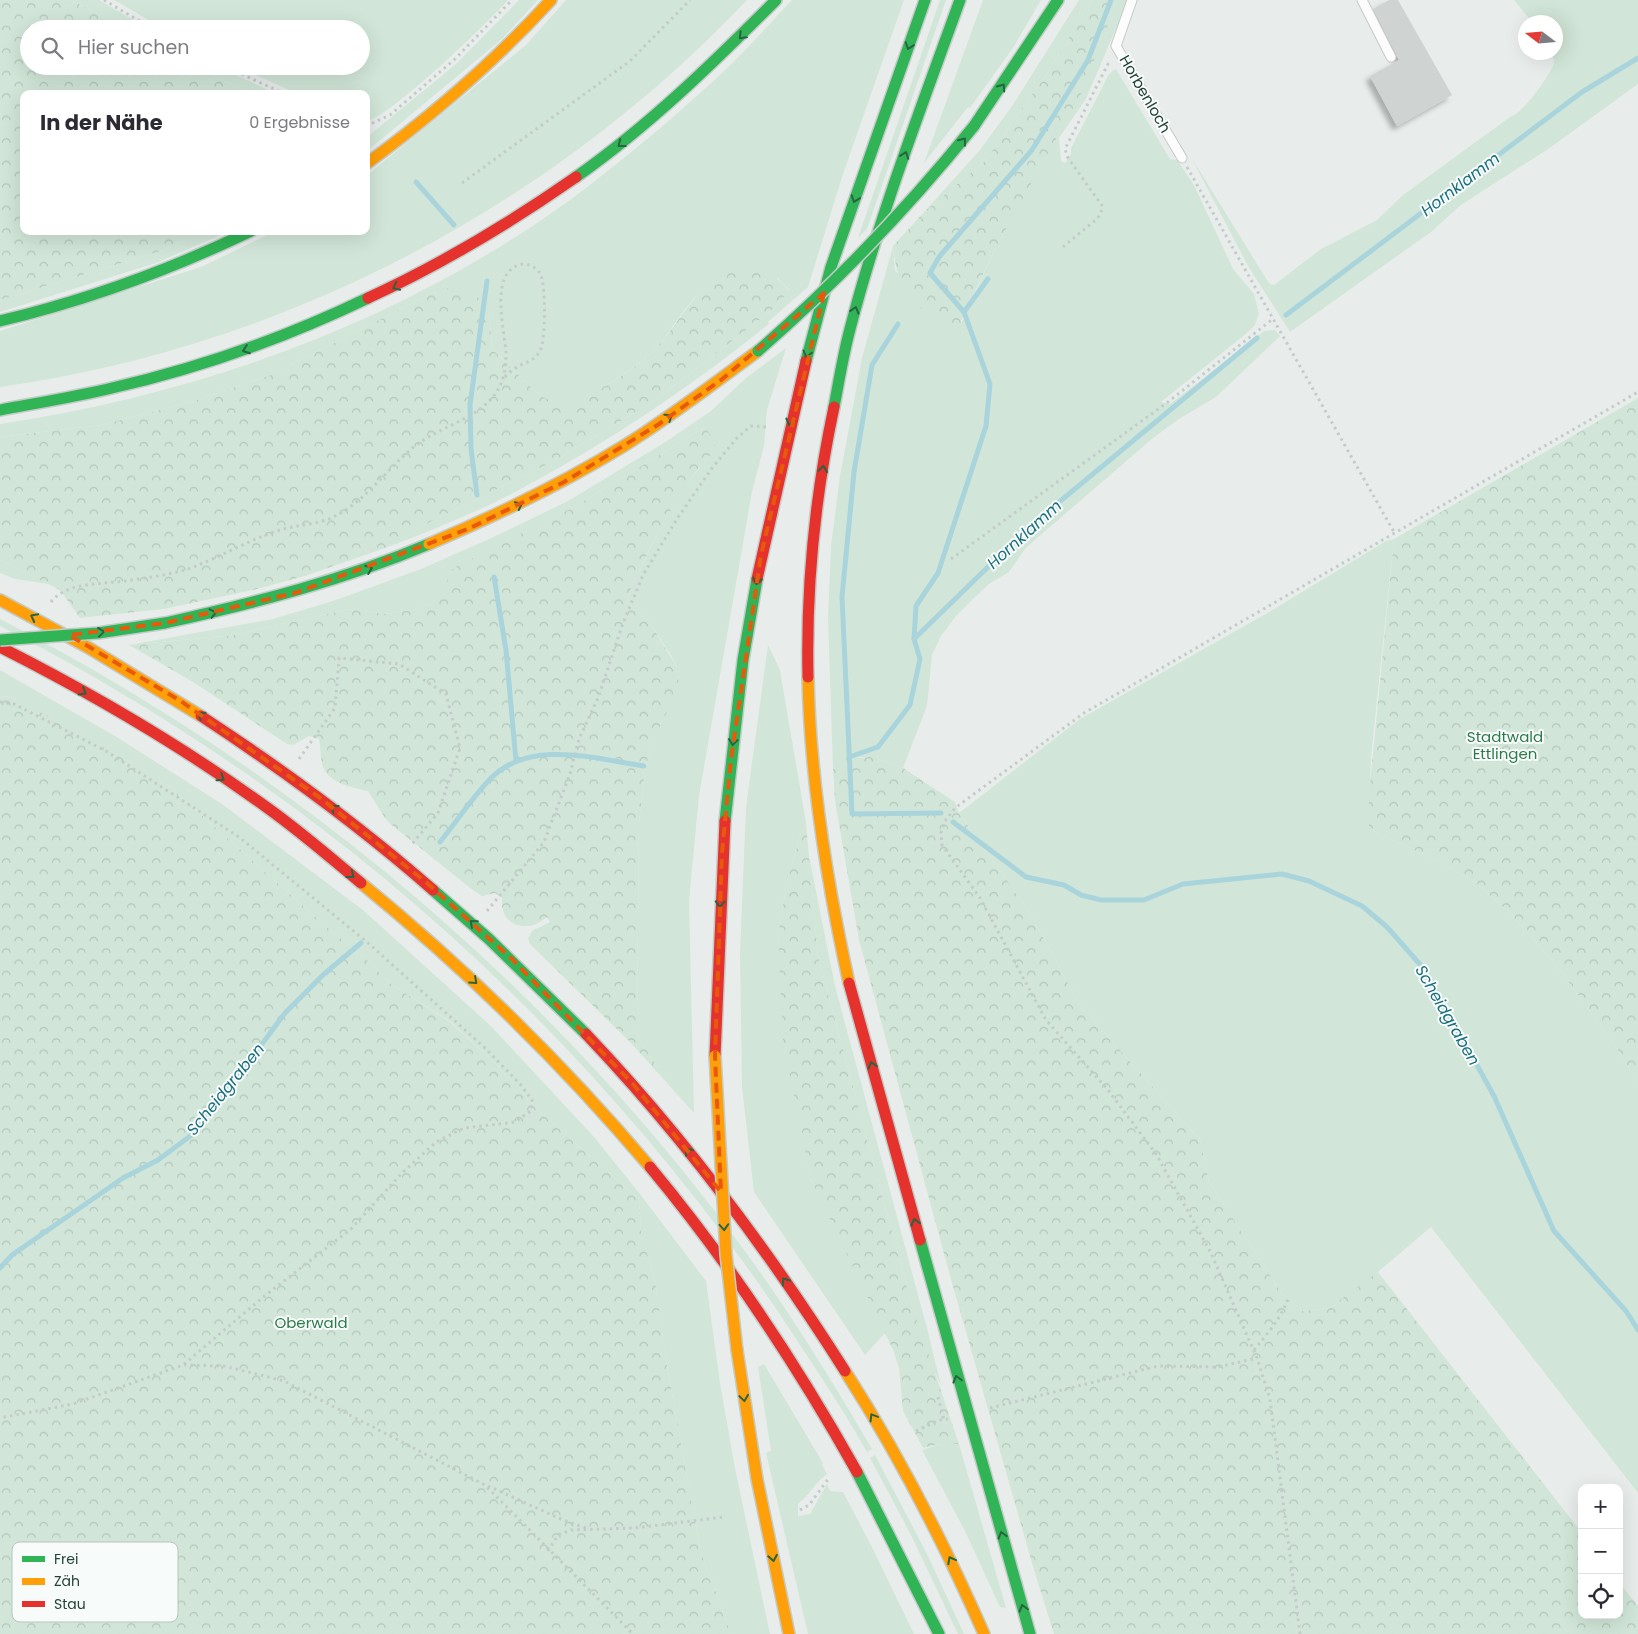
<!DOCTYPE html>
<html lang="de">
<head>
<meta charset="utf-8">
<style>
  :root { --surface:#fff; --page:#f7f7f7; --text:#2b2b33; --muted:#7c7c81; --line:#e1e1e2 }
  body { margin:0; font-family:Poppins,sans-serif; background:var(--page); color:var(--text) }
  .controls { position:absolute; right:15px; bottom:15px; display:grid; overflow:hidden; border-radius:10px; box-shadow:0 5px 20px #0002 }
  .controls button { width:45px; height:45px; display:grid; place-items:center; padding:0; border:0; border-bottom:1px solid var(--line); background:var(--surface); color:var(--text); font:25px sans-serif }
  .compass { position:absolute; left:1518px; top:15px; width:45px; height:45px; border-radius:50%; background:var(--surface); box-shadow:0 5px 20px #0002; rotate:286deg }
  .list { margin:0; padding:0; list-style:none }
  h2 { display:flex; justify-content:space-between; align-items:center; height:65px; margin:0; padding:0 20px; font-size:21px }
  h2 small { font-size:16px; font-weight:400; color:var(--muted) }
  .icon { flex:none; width:28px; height:28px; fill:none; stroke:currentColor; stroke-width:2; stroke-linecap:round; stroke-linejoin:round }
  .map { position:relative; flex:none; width:1638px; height:1634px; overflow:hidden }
  .search { position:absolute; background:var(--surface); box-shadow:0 5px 20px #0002; left:20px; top:20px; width:350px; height:55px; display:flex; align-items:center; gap:12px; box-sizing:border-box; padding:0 18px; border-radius:28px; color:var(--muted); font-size:19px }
  .panel { position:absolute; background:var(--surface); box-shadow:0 5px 20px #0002; left:20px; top:90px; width:350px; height:145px; border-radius:10px }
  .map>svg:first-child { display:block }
  .grass { fill:#d1e6d8 }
  .forest { fill:url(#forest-crowns) }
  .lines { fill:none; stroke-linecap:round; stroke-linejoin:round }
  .stream { stroke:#a9d4db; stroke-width:5 }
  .building { fill:#cfd4d2; filter:url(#shadow) }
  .lane-casing { stroke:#c5cac8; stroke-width:11 }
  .fast-casing { stroke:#c3ccc9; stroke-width:14 }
  .slow-casing { stroke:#c3ccc9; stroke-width:14 }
  .jam-casing { stroke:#c3ccc9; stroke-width:14 }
  .path { stroke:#c3ccca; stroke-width:3; stroke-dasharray:2.5 4; stroke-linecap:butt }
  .lane { stroke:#fcfcfc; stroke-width:9 }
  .fast { stroke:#30b455; stroke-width:11 }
  .slow { stroke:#ff9f0a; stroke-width:11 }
  .jam { stroke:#e5322d; stroke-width:11 }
  .fast-bridge-casing { stroke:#c3ccc9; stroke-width:14; stroke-linecap:butt }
  .slow-bridge-casing { stroke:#c3ccc9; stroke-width:14; stroke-linecap:butt }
  .fast-bridge { stroke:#30b455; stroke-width:11 }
  .slow-bridge { stroke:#ff9f0a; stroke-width:11 }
  .oneway { stroke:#286442 }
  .marked { fill:none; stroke:#e8590c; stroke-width:4; stroke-dasharray:10 6; stroke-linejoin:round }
  .labels { text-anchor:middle; stroke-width:4; stroke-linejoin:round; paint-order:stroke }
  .street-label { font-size:15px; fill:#24423a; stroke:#f7fbf9 }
  .park-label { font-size:15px; fill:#2d7a4b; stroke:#f7fbf9 }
  .water-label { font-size:16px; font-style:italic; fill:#1c6f80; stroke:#f7fbf9 }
  .key { fill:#f7fbf9; stroke:#b8c4c0; stroke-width:1 }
  .key-label { font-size:14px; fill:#24423a }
</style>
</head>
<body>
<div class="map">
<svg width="1638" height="1634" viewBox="0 0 1638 1634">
  <defs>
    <pattern id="forest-crowns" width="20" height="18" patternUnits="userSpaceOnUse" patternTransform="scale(1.25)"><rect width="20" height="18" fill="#d1e6d8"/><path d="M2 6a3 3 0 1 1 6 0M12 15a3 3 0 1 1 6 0" fill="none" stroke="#b3c6ba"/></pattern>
    <filter id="shadow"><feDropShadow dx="-4.5" dy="4.5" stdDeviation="2.5" flood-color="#0004"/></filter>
  </defs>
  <rect width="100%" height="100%" fill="#e8edeb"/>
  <g class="grass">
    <path d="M71,0H99L149,29H125Z"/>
    <path d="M114,0H508C491,20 386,121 366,121V94H298L236,66H361V29H164Z"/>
    <path d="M519,0H538L502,39L366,152V138L456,64Z"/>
    <path d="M566,0H747C550,208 284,347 0,387V331L201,267L276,231H366V176L526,45Z"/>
    <path d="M792,0H904L843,174L808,287L768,322L769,324C693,385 612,440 526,486C483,510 437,528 391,546L426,524L554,461L654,401L771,311L789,290L778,278C763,280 718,283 707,288C691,295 668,336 655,349C629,374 594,394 561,407L539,395L493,350L488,312L436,291L271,375L194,401L101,425L0,437V424C202,394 403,321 570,200C622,161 674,118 722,73C747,50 769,24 792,0Z"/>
    <path d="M940,0H946L867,229L858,238Z"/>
    <path d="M983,0H1041L1013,48L970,108L968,107L924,163Z"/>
    <path d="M1079,0H1092L1046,75L985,161L925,211L980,150L1012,106Z"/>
    <path d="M1118,0H1128L1086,99L1059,138L1061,161L1065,163L1071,154V148L1109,74L1116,69L1170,159L1177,160L1194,185L1233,269L1254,294L1259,313L1255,325L1247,333L1161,402L1170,404L1264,331L1275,330L1280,336L1216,397L1179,419L1153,438L1036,539L1025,549L1009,572L989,584L972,600L956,616L941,636L932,655L927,706L903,768C875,758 859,749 833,769L828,618L831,546L840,476L862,358L893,246L895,271L960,326L996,247L1039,167Z"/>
    <path d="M1514,0H1638V84L1551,147L1461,205L1431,232L1290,332L1248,266L1191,157L1267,280L1270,284L1274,285L1321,249L1377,220L1403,195L1510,117C1524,112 1545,81 1552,68C1555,63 1554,57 1551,53L1556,52V22H1532Z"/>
    <path d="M193,66H216L277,94H251Z"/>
    <path d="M206,231H230L156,263L0,312V300L158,252Z"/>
    <path d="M786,348L767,410L764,446L752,492L699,796L689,901L694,1113L666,1082L637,1034L639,823L645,770L653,740L679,688L678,669L670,654L649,621L634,610L627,597C651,546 675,493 714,451L705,427L576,506L525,532L433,603L412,610L384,614L349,609L234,635L129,645L273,619L336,600L421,569L487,540L568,501L667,441L711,411L746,378Z"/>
    <path d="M1394,539L1371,757L1369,826L1379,834L1439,861L1477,884L1509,912L1561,971L1616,1047L1638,1083V1493L1431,1227L1359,1288L1329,1308L1303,1311L1283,1295L1209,1182L1200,1140L1080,1005L1028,910L959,813L1080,719L1269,612L1386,541Z"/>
    <path d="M0,560L49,584L15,579L0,573Z"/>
    <path d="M0,619C291,769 544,980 739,1243C788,1309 831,1379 872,1449L867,1452C840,1404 809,1359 779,1313C579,1019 316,788 0,626Z"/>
    <path d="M768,645L780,670L806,823L802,830L787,881L778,936L798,1112L811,1180L859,1275L885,1333L865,1355L754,1192L742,1087L740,953L746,807Z"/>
    <path d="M0,670L115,736L222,804L363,910L492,1027L594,1137L640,1194L706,1281L720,1383L735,1468L770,1634H731L700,1549L666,1360L655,1280L641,1233L639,1199L537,1109L497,1065L451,1022L391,984L366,959L329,929L169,786L11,697L0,696Z"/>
    <path d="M809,856L835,986L928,1332L941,1386L927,1354L910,1299L818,956Z"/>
    <path d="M764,1364L823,1463L822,1465L827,1474C816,1482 809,1495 798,1504V1516L810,1514L827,1484L830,1491L843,1492L871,1545L914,1634H808L766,1453L771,1451L758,1367Z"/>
    <path d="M940,1444H959L1006,1608L1000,1607L965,1531L922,1450Z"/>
    <path d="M875,1455L927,1554L964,1634H958L910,1533L870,1458Z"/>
  </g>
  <g class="forest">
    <path d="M0,0H71L125,29H29V66H193L251,94H24V231H206L158,252L0,300Z"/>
    <path d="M1092,0H1118L1082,92L996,247L961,321V327C915,311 898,296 893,246L925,211L985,161L1046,75Z"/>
    <path d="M744,268C767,271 774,272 789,291L771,311L654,401L554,461L426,524L391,546L305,576L257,589L164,609L80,618L60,590L0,560V437L101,425L194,401L271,375L436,291L458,286L476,294L488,312L493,350L539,395L561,406C594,394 630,374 655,349C677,326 691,295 718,277C725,273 736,271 744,268Z"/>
    <path d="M1638,398V1083L1616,1047L1561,971L1509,912L1477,884L1439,861L1379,834L1369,826V794L1394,539Z"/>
    <path d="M705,427L715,442L714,451L697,470L672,508L651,546L627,597L634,610L649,621L678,669L679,688L653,740L645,770L639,823L637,1034L666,1082L631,1043L530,944L528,938L532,931L550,922L547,917C543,920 538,924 533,925C513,930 500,917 502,898L495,893L482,896L470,888L387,821L368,791C353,788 329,783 323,767C320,758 321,749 319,739L309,736L293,745L287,744L193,682L129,645L234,635L349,609L384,614L412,610L433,603L444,593L450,571L459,565L576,506Z"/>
    <path d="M0,696L11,697L66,725L169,786L329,929L366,959L391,984L450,1022L497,1065L537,1109L639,1199L641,1233L655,1280L666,1360L700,1549L731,1634H0Z"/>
    <path d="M872,757L903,768L955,802L959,813L1028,910L1080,1005L1200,1140L1209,1182L1283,1295L1303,1311L1329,1308L1378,1272L1582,1533V1615H1619V1582L1638,1606V1634H1054L1034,1570L950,1276L859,940L835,801L833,769L847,758Z"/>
    <path d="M806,823L818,956L910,1299L959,1444H940L923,1448L903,1411L899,1368L894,1352L811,1180L783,1040L778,936L787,881L802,830Z"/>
  </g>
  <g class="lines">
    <g class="stream">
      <path d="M416,182L454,225"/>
      <path d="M964,312L930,273L939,257L1032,150L1088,60L1111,0"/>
      <path d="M1286,315L1582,92L1638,58"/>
      <path d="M898,324L872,365L854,472L842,597L852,814L941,813"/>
      <path d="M477,495L471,449L470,405L487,281"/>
      <path d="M494,577L506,650L516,761"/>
      <path d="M914,639L916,606L938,573L986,426L990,384L964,312L988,279"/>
      <path d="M849,757L878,747L910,705L920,659L914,639L1029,527L1257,338"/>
      <path d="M953,822L1026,877L1064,885L1081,895L1101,900H1144L1183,884L1282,874L1309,881L1362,906L1387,927L1424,969L1494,1096L1554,1231L1626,1311L1638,1330"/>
      <path d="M440,842C457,821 472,798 490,779C530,738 595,759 644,766"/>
      <path d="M0,1268L12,1255L123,1178L158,1160L193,1134L213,1100L245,1067L285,1013L324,974L361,943"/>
    </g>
  </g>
  <path class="building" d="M1389,0H1398L1452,95L1397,126L1370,76L1399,60L1373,9Z"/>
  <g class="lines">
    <defs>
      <g id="lane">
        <path d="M1132,0L1116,46L1182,158"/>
        <path d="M1362,0L1391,57"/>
      </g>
      <g id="fast">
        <path d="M974,126L1058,0"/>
        <path d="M576,177C650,125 713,63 776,0"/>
        <path d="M0,321C88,300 170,270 251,231"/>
        <path d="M806,361L831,267L925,0"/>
        <path d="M834,407C839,381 843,355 850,329C879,217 921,108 960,0"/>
        <path d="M0,410C37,403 75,397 112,388C200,368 287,337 368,298"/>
        <path d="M165,623C255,603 344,580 429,544"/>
        <path d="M725,821L743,660L757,579"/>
        <path d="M433,890L489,939L586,1034"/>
        <path d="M920,1240L1030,1634"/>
        <path d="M857,1472L939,1634"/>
      </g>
      <g id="slow">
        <path d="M366,164C433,115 495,61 551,0"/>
        <path d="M429,544C495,516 560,485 622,447C669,418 713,384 758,351"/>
        <path d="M0,600L89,648L201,716"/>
        <path d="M808,677C810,780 827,883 849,983"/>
        <path d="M361,883C466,969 563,1064 650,1167"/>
        <path d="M737,1350L757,1479L789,1634"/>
        <path d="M845,1371C899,1455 944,1543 984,1634"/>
      </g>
      <g id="jam">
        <path d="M368,298C442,264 510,223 576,177"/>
        <path d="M757,579L806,361"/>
        <path d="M0,647C93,694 185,748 269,809C301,832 331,858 361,883"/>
        <path d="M808,677C806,586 815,496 834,407"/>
        <path d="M201,716C282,769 360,826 433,890"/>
        <path d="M849,983L920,1240"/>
        <path d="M586,1034C684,1137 769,1251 845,1371"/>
        <path d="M715,1056L725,821"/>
        <path d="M650,1167C729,1262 797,1365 857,1472"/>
      </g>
    </defs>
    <use href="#lane" class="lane-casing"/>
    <use href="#fast" class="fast-casing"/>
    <use href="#slow" class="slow-casing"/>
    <use href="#jam" class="jam-casing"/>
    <g class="path">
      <path d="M104,0L153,29"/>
      <path d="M224,66L285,94"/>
      <path d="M366,126L390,115L455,59L512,0"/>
      <path d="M1187,167L1394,532"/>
      <path d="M462,183L630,61L690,0"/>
      <path d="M1063,247L1098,218L1103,207L1068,158L1065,149L1110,60"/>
      <path d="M951,559L1168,402L1274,318"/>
      <path d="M51,602C66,582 103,584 125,581C146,578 177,574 196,566C224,555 251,539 280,530C296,525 315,525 331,518C365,503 386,469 415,446C443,424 489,417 502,381C505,373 506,361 506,353C505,331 489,274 519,265C526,262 536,267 540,273C546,283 546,341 540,351C534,362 524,362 514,369C510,371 506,376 502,380"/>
      <path d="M0,702L14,704L106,751L239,837L368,943L484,1047L520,1084L532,1100V1110L515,1122L464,1128L436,1142L401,1174L351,1229L262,1298L183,1365L73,1404L0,1418"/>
      <path d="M299,759L335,708L339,658L399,664L446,694L460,748L438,813L412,844"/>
      <path d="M487,911L544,842L570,774L579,739L598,698L623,623L643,575L677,519L712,468L737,438L751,426L768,427"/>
      <path d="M1254,1350C1268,1333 1282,1317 1289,1296"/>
      <path d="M184,1365L224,1366L284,1381L485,1485L633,1634"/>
      <path d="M938,1397L944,1420"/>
      <path d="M990,1408L1158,1366L1218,1367L1257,1358"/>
      <path d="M916,1431L939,1420L948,1419"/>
      <path d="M488,1486L563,1520L586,1528"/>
      <path d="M800,1510L809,1505L829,1478"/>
      <path d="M548,1551L558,1535L571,1530L635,1528L724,1517"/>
      <path d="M1300,1634L1270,1399L1257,1358L1211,1253L1156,1154L1108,1090L1046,1020L980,898L942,845L941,833L945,821L955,808L1084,713L1638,392"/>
    </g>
    <use href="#lane" class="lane"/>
    <use href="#fast" class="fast"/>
    <use href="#slow" class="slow"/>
    <use href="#jam" class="jam"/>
    <defs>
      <g id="fast-bridge">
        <path d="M758,351C837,282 908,208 974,126"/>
        <path d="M0,640L98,633L165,623"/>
      </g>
      <path id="slow-bridge" d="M715,1056L726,1254L737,1350"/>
    </defs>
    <use href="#fast-bridge" class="fast-bridge-casing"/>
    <use href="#slow-bridge" class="slow-bridge-casing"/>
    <use href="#fast-bridge" class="fast-bridge"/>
    <use href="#slow-bridge" class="slow-bridge"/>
  </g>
  <defs><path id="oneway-chevron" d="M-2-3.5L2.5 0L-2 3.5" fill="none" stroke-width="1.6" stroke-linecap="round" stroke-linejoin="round" transform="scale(1.25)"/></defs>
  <g class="oneway">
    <use href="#oneway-chevron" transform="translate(742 36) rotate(135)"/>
    <use href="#oneway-chevron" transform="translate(909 46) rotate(109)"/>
    <use href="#oneway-chevron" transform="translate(1002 87) rotate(-55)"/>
    <use href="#oneway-chevron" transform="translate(963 141) rotate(-52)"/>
    <use href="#oneway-chevron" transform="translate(621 144) rotate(142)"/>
    <use href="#oneway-chevron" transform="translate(905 155) rotate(-70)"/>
    <use href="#oneway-chevron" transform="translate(855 199) rotate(109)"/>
    <use href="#oneway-chevron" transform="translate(396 287) rotate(154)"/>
    <use href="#oneway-chevron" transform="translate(855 310) rotate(-73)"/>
    <use href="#oneway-chevron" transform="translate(246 350) rotate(160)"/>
    <use href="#oneway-chevron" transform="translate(807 354) rotate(105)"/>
    <use href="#oneway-chevron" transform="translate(669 417) rotate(-35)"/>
    <use href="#oneway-chevron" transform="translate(790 422) rotate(104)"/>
    <use href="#oneway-chevron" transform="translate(823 469) rotate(-82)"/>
    <use href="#oneway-chevron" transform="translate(519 505) rotate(-27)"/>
    <use href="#oneway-chevron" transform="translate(369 569) rotate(-21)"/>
    <use href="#oneway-chevron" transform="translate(757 581) rotate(100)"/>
    <use href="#oneway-chevron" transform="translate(213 613) rotate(-13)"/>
    <use href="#oneway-chevron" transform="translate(34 617) rotate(-153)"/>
    <use href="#oneway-chevron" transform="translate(101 632) rotate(-7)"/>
    <use href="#oneway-chevron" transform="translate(83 692) rotate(31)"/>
    <use href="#oneway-chevron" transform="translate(201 715) rotate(-146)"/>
    <use href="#oneway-chevron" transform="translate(733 742) rotate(97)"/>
    <use href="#oneway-chevron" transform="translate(221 778) rotate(33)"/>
    <use href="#oneway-chevron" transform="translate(334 808) rotate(-142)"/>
    <use href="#oneway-chevron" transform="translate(351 875) rotate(38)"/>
    <use href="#oneway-chevron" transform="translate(720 904) rotate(92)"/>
    <use href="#oneway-chevron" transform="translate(473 923) rotate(-139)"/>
    <use href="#oneway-chevron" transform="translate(474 981) rotate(42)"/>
    <use href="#oneway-chevron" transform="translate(872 1065) rotate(-106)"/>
    <use href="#oneway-chevron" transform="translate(688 1151) rotate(-129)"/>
    <use href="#oneway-chevron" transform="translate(915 1222) rotate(-105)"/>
    <use href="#oneway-chevron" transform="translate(724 1227) rotate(86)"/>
    <use href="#oneway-chevron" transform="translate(785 1281) rotate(-125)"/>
    <use href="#oneway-chevron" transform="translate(957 1379) rotate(-105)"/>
    <use href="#oneway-chevron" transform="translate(744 1398) rotate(82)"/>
    <use href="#oneway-chevron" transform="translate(873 1417) rotate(-121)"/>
    <use href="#oneway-chevron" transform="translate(1002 1535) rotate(-106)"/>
    <use href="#oneway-chevron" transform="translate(773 1558) rotate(80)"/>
    <use href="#oneway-chevron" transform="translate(951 1560) rotate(-118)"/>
    <use href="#oneway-chevron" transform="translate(1023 1608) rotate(-106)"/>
  </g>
  <path class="marked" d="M824,293L761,555L731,759L722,853L715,1056L721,1192L633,1084L512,959L427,883L319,797L179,700L69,635L165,623L295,593L468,529L564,482L659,424L721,380Z"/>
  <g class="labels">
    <g class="street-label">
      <text transform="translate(1145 94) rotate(60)" y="5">Horbenloch</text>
    </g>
    <g class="park-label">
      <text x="1505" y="742">Stadtwald<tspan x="1505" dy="17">Ettlingen</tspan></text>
      <text x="311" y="1328">Oberwald</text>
    </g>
    <g class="water-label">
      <text transform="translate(1460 184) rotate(-37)" y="6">Hornklamm</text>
      <text transform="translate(1024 534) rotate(-42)" y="6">Hornklamm</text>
      <text transform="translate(1448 1015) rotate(60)" y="6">Scheidgraben</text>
      <text transform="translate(225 1089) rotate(-51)" y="6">Scheidgraben</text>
    </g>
  </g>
  <rect x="12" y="1542" width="166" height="80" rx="8" class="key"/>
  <rect x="22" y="1556" width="23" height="6" fill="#30b455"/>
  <rect x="22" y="1578" width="23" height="7" fill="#ff9f0a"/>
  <rect x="22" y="1601" width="23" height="6" fill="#e5322d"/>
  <g class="key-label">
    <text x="54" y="1564">Frei</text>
    <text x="54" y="1586">Zäh</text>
    <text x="54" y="1609">Stau</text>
  </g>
</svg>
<div class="controls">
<button>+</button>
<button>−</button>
<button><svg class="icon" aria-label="locate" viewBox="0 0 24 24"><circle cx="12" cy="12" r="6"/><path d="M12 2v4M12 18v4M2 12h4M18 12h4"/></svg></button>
</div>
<svg class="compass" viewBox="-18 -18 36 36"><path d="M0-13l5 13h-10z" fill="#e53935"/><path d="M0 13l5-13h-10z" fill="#7c7c81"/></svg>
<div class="search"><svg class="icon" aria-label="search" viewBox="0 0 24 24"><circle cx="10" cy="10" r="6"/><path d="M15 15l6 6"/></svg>Hier suchen</div>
<section class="panel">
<h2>In der Nähe<small>0 Ergebnisse</small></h2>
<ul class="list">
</ul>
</section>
</div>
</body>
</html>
